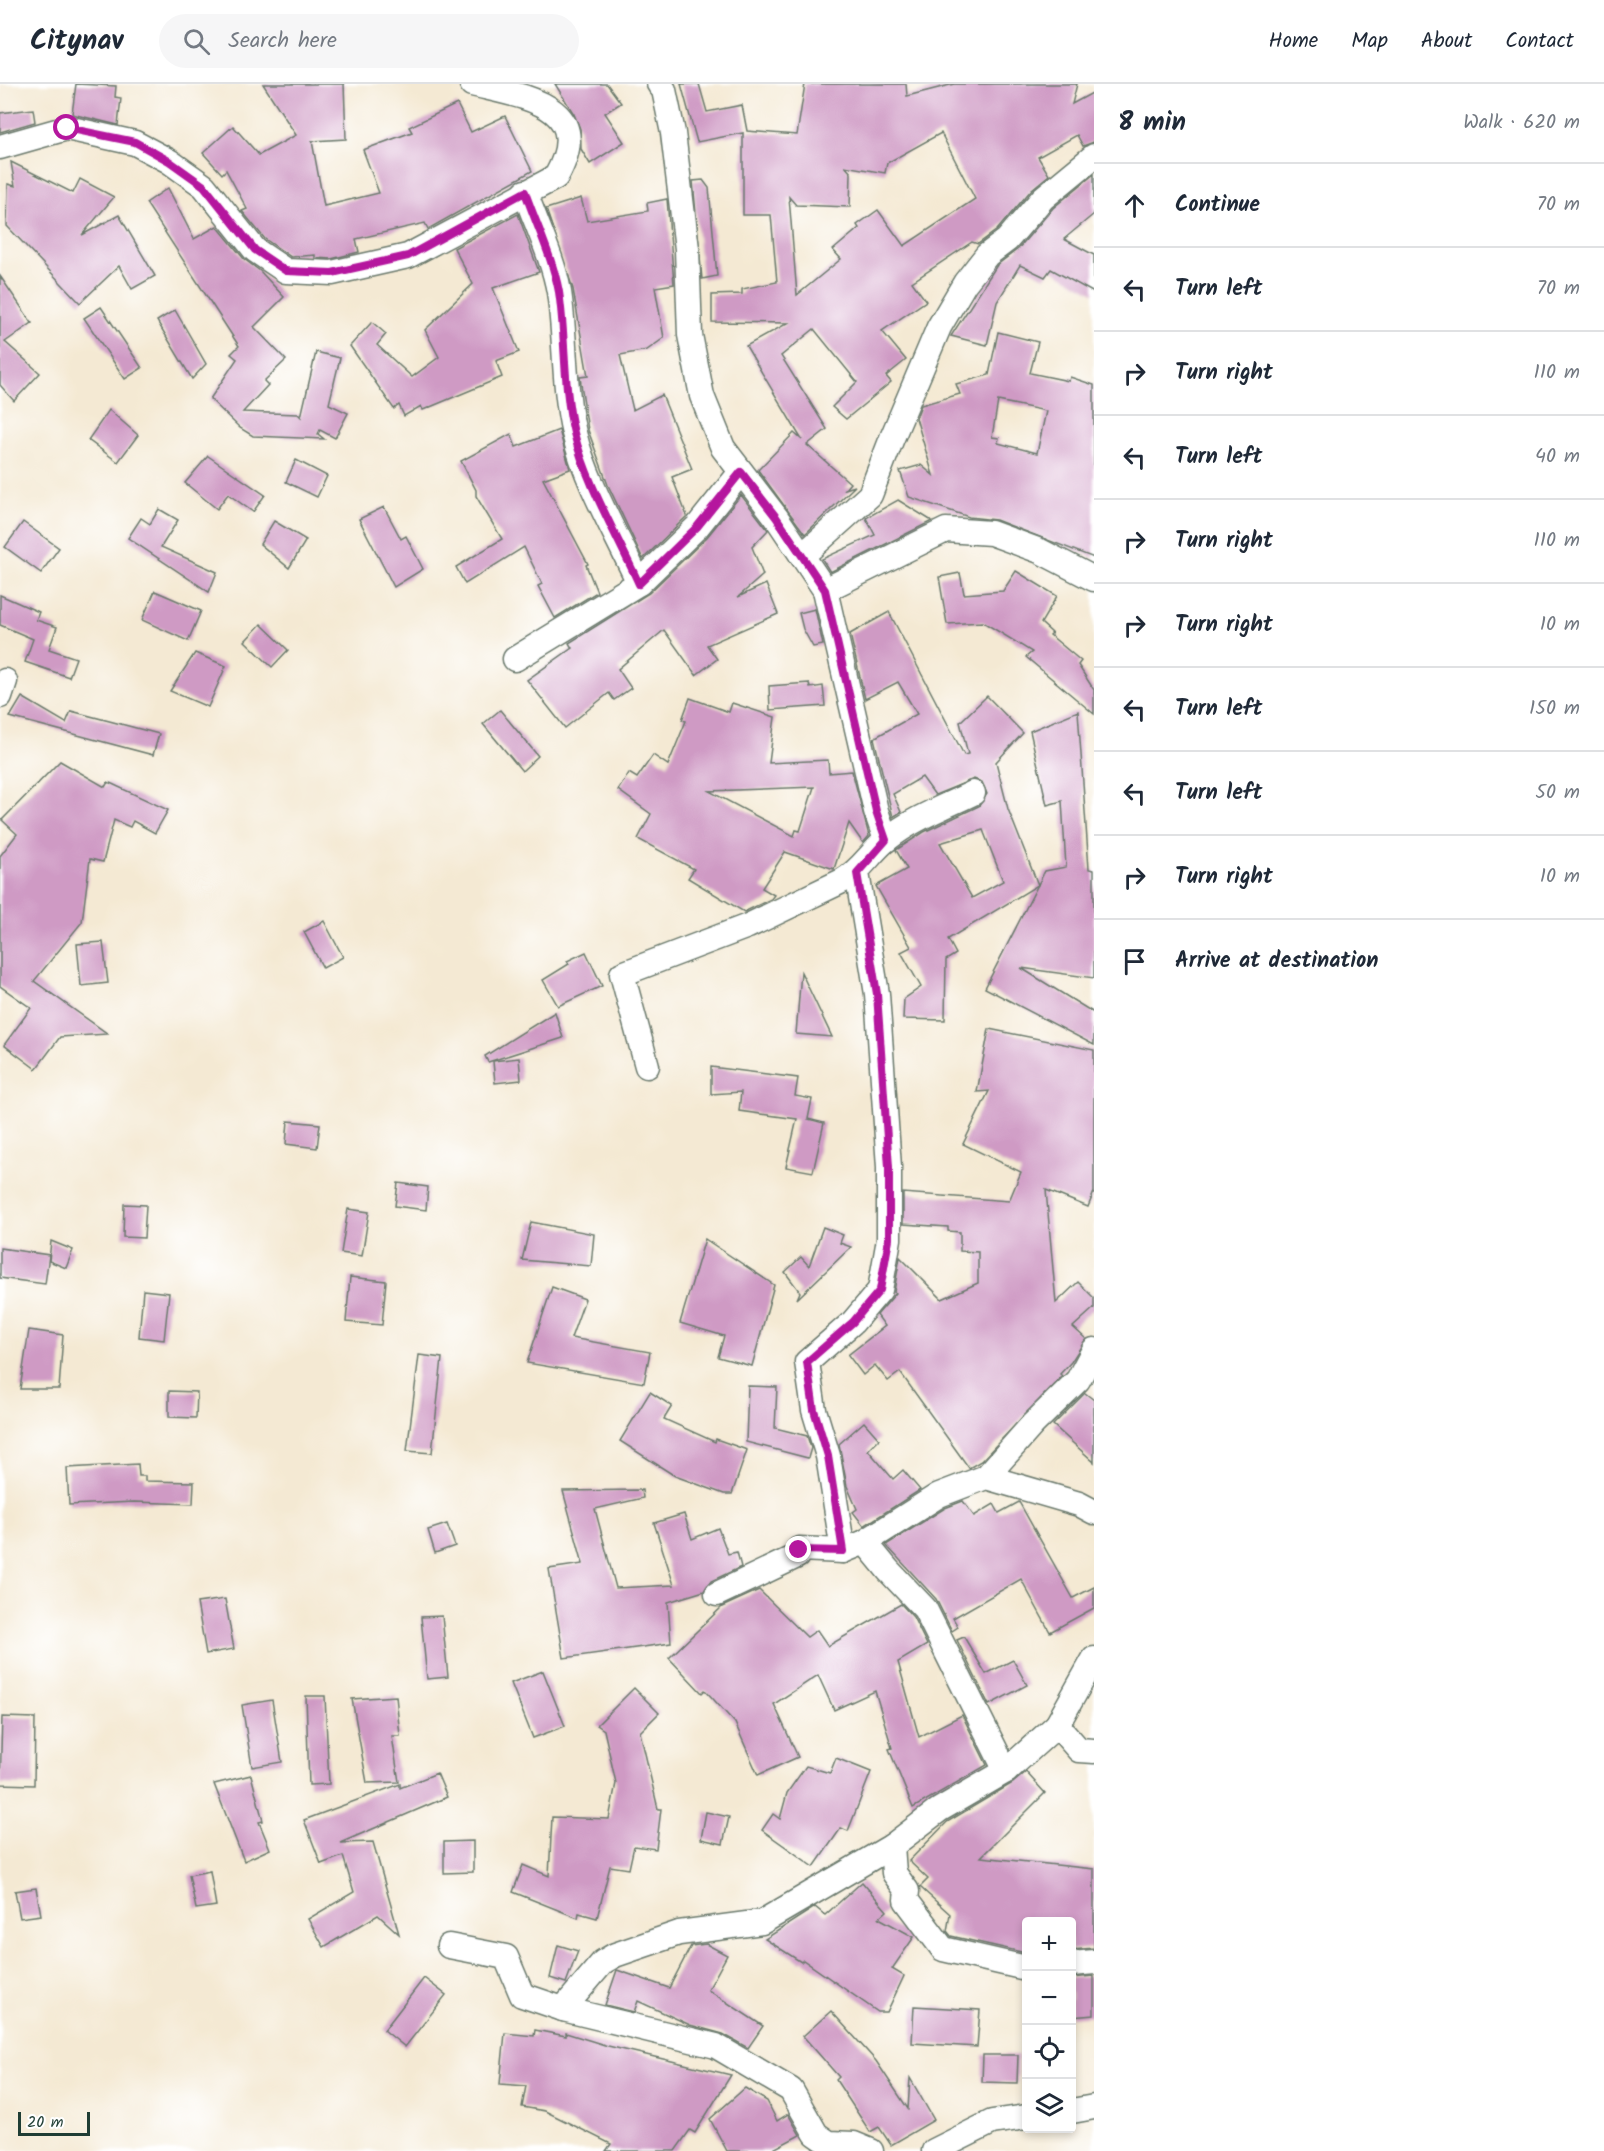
<!DOCTYPE html>
<html lang="en">
<head>
<meta charset="utf-8">
<style>
  :root { --surface:#fff; --page:#f6f6f7; --text:#1f2937; --muted:#747a83; --line:#e0e1e3 }
  body { margin:0; font-family:Kalam,sans-serif; background:var(--page); color:var(--text) }
  .controls { position:absolute; right:18px; bottom:18px; display:grid; overflow:hidden; border-radius:6px; box-shadow:0 3px 9px #0003 }
  .controls button { width:54px; height:54px; display:grid; place-items:center; padding:0; border:0; border-bottom:2px solid var(--line); background:var(--surface); color:var(--text); font:30px sans-serif }
  .scale { position:absolute; left:18px; bottom:15px; width:72px; box-sizing:border-box; padding-left:6px; border:3px solid #1f3d34; border-top:0; font-size:16px; line-height:21px; white-space:nowrap; color:#1f3d34; -webkit-text-stroke:4px #fff; paint-order:stroke }
  .stop { position:absolute; width:18px; height:18px; margin:-14px; border:4px solid #b5179e; border-radius:50%; background:#fff }
  .stop.end { background:#b5179e; border-color:#fff; box-shadow:0 2px 6px #0008 }
  .list { margin:0; padding:0; list-style:none }
  h2 { display:flex; justify-content:space-between; align-items:center; height:78px; margin:0; padding:0 24px; font-size:26px }
  h2 small { font-size:20px; font-weight:400; color:var(--muted) }
  .list li { display:grid; grid-template-columns:39px 1fr auto; gap:18px; align-items:center; box-sizing:border-box; height:84px; padding:0 24px; border-top:2px solid var(--line) }
  .list b { display:block; font-size:22px; white-space:nowrap }
  .list em { font-size:20px; font-style:normal; color:var(--muted) }
  .icon { flex:none; width:33px; height:33px; fill:none; stroke:currentColor; stroke-width:2; stroke-linecap:round; stroke-linejoin:round }
  .map { position:relative; flex:none; width:1094px; height:2067px; overflow:hidden }
  header { display:flex; align-items:center; gap:36px; box-sizing:border-box; height:84px; padding:0 30px; background:var(--surface); border-bottom:2px solid var(--line) }
  header strong { font-size:28px }
  nav { display:flex; gap:33px; margin-inline-start:auto; font-size:21px }
  .search { width:420px; height:54px; background:var(--page); display:flex; align-items:center; gap:15px; box-sizing:border-box; padding:0 21px; border-radius:33px; color:var(--muted); font-size:22px }
  main { display:flex }
  aside { flex:1; background:var(--surface) }
  .map>svg:first-child { display:block }
  .building { fill:#cf9ac4; fill-rule:evenodd }
  .lines { fill:none; stroke-linecap:round; stroke-linejoin:round }
  .minor-casing { stroke:#6a796c; stroke-width:27 }
  .minor { stroke:#fff; stroke-width:24 }
  .route { stroke:#b5179e; stroke-width:8 }
</style>
</head>
<body>
<header>
<strong>Citynav</strong>
<div class="search"><svg class="icon" aria-label="search" viewBox="0 0 24 24"><circle cx="10" cy="10" r="6"/><path d="M15 15l6 6"/></svg>Search here</div>
<nav><a>Home</a><a>Map</a><a>About</a><a>Contact</a></nav>
</header>
<main>
<div class="map">
<svg width="1094" height="2067" viewBox="0 0 1094 2067">
  <rect width="100%" height="100%" fill="#fff"/>
  <filter id="ink" filterUnits="userSpaceOnUse"><feTurbulence type="fractalNoise" baseFrequency=".0167" numOctaves="2"/><feDisplacementMap in="SourceGraphic" scale="12" xChannelSelector="R" yChannelSelector="G"/><feConvolveMatrix kernelMatrix="1 2 1 2 8 2 1 2 1" color-interpolation-filters="sRGB"/></filter>
  <filter id="wash" filterUnits="userSpaceOnUse"><feTurbulence type="fractalNoise" baseFrequency=".008" numOctaves="4" result="noise"/><feDisplacementMap in="SourceGraphic" scale="24" xChannelSelector="R" yChannelSelector="G"/><feGaussianBlur stdDeviation="1.35" result="paint"/><feColorMatrix in="noise" values="0 0 0 0 0 0 0 0 0 0 0 0 0 0 0 0 0 1.4 0 .05"/><feComposite in="paint" operator="in"/></filter>
  <g filter="url(#wash)">
    <rect width="100%" height="100%" fill="#f4e9d3"/>
    <g id="blocks">
      <g class="building">
        <path d="M76,0L116,2L115,13L121,14L118,41L72,30Z"/>
        <path d="M263,0H344L346,55L312,57L324,122L379,109L363,66L412,48L409,43L457,20L471,48L505,32L532,87L428,145L425,139L356,155L359,168L331,175L315,174V171L291,173L265,155L242,127L247,125L226,86L222,90L203,69L233,42L259,71L296,51Z"/>
        <path d="M555,0H607L621,19L605,29L624,58L590,80L581,65L580,45L574,30Z"/>
        <path d="M681,0H699L707,28L742,21L747,47L797,51L805,0H906L907,12L954,0H1077L1072,20L1094,8V58L1083,62L1077,51L1038,73L1049,91L1032,105L997,146L978,160L972,158L912,198L926,217L882,247L906,276L886,292L891,298L846,335L832,323L857,298L814,245L781,272L827,345L807,361L850,399L845,405L855,402L805,450L758,386L794,349L802,356L746,262L788,239L712,238V211L742,210V205L777,198L771,131H743V49L697,58ZM941,49L975,115L904,162L878,126L857,141L859,144L833,166L841,175L797,211L789,113L796,121L850,123L851,89L845,82L885,89L887,79Z"/>
        <path d="M33,25L35,38L0,48V29Z"/>
        <path d="M11,78L73,109L80,95L114,113L82,151L119,131L155,192L132,205L119,182L80,219L7,142L8,100L15,102Z"/>
        <path d="M1094,90V130L1064,155L1094,171V209L1051,185L1045,193L1020,181L997,218L987,261L951,252L997,181L1018,165L1053,124Z"/>
        <path d="M703,96L709,104L717,192L702,195L693,97Z"/>
        <path d="M168,104L194,155L217,142L244,175L260,187L284,213L254,243L286,276L264,297L268,301L243,328L298,330L301,333L316,268L340,274L329,320L348,329L335,354L320,346L318,350L324,355L253,352L240,344L210,315L237,275L231,270L239,262L146,119Z"/>
        <path d="M581,114L587,137L648,127L647,119L667,115L674,200L655,203L664,254L647,266L620,271L633,326L662,311L692,385L672,393L687,432L643,475L608,401L588,346L580,293L588,292L573,205L546,125Z"/>
        <path d="M518,130L539,188L493,204L519,268L496,277L502,293L423,326L421,322L404,332L399,321L394,325L350,262L372,238L386,250L377,261L412,293L439,273L425,246L473,200L454,164Z"/>
        <path d="M0,192L32,239L5,258L40,289L14,317L0,301Z"/>
        <path d="M101,223L142,284L125,295L84,234Z"/>
        <path d="M175,226L206,280L192,295L157,237Z"/>
        <path d="M998,248L1038,258L1030,289L1069,297L1070,293L1094,301V474L996,436L969,433L909,413L900,387L921,381L933,391L916,334L921,321L960,310L956,300L989,291ZM998,317L1046,327L1037,369L998,359L999,354L992,353Z"/>
        <path d="M109,326L138,351L118,378L88,356Z"/>
        <path d="M559,346L570,385L543,395L588,480L586,481L597,508L555,534L538,502L542,500L524,463L465,500L456,483L502,455L476,412V406L461,377L511,350L516,363Z"/>
        <path d="M208,372L265,411L253,428L228,410L217,425L185,399Z"/>
        <path d="M296,376L327,392L317,413L286,398Z"/>
        <path d="M741,411L768,446L752,463L763,491L738,513L766,500L778,530L707,561L717,575L696,591L664,546L618,585L631,604L614,616L609,609L565,644L527,596L572,564L569,559L649,509L707,453Z"/>
        <path d="M898,416L932,437L830,488L822,475L875,451L866,434Z"/>
        <path d="M384,423L401,455L406,452L423,485L394,503L359,435Z"/>
        <path d="M159,425L178,436L161,463L217,488L209,508L128,454L141,434L150,440Z"/>
        <path d="M274,437L306,456L289,484L260,460Z"/>
        <path d="M23,438L59,464L41,489L5,463Z"/>
        <path d="M1016,487L1057,512L1041,539L1052,549L1050,551L1081,577L1078,581L1094,606V630L1026,573L1032,568L983,538L947,540L939,493L960,489L964,510L1003,507Z"/>
        <path d="M155,507L201,527L188,557L142,536Z"/>
        <path d="M0,511L39,528L36,536L57,543L49,565L76,574L69,593L25,578L33,555L0,541Z"/>
        <path d="M815,525L823,561L813,563L803,545L799,529Z"/>
        <path d="M889,528L964,671L968,670L960,638L987,612L1023,649L996,678L1008,725L1038,801L948,855L956,870L946,876L945,936L903,935L904,915L921,903L901,868L911,863L876,802L907,785L896,766L924,748L979,722L987,710L982,698L974,695L935,711L922,693L893,710L901,728L893,733L874,654L917,630L898,598L865,615L850,550ZM983,746L1003,797L972,814L940,759Z"/>
        <path d="M261,540L288,566L272,583L245,557Z"/>
        <path d="M195,569L226,582L208,623L170,607Z"/>
        <path d="M809,599L810,604L823,602L825,622L770,626L769,602Z"/>
        <path d="M22,613L66,639L71,627L159,650L153,671L10,633Z"/>
        <path d="M690,614L729,628L732,619L775,633L769,679L828,676L829,689L852,687L869,752L863,759L849,739L834,785L785,768L762,804L774,811L771,815L744,828L688,794L694,785L638,755L651,730L618,706L629,689L637,694L653,671L668,681L686,637L682,636ZM814,703L800,747L796,746L794,752L709,707Z"/>
        <path d="M500,626L538,672L522,687L483,640Z"/>
        <path d="M1078,627L1089,785L1094,786V894L1021,884L1094,929V961L985,904L1045,787L1066,783L1062,717L1047,721L1030,647Z"/>
        <path d="M60,677L105,703L108,698L168,726L155,749L133,737L130,743L114,736L103,778L90,775L82,838L34,897L108,950L60,953L36,985L4,961L31,924L0,902V772L17,750L2,736Z"/>
        <path d="M324,837L343,873L323,884L304,848Z"/>
        <path d="M103,858L108,899L81,902L77,860Z"/>
        <path d="M586,868L602,902L558,922L543,896L569,880L567,877Z"/>
        <path d="M801,888L832,953L796,950Z"/>
        <path d="M555,928L563,954L488,978L485,972Z"/>
        <path d="M989,945L1094,966V1108L1088,1123L1046,1106L1056,1219L1078,1198L1094,1214V1224L1073,1243L1086,1255L1071,1278L1060,1290L1062,1292L981,1377L969,1384L900,1288L888,1297L875,1281L863,1291L848,1271L885,1242L877,1231L896,1209L894,1208L900,1173L942,1215L978,1199V1168L960,1167V1148L948,1147V1143L903,1140V1109L1009,1117L1021,1088L963,1060L989,1007L977,1008Z"/>
        <path d="M519,974L521,996L495,999L493,977Z"/>
        <path d="M711,983L798,994L795,1012L812,1015L808,1035L824,1039L813,1088L786,1083L797,1035L739,1027L741,1008L711,1010Z"/>
        <path d="M288,1037L320,1040L317,1064L286,1060Z"/>
        <path d="M398,1099L428,1103L426,1126L395,1122Z"/>
        <path d="M124,1120L146,1121L144,1154L123,1153Z"/>
        <path d="M348,1125L369,1128L362,1172L341,1169Z"/>
        <path d="M531,1138L594,1150L591,1182L522,1176Z"/>
        <path d="M823,1143L843,1151L840,1159L851,1163L797,1215L800,1208L785,1188L801,1173L809,1182Z"/>
        <path d="M705,1155L774,1201L752,1282L718,1273L724,1252L680,1239Z"/>
        <path d="M51,1157L73,1166L66,1184L49,1177Z"/>
        <path d="M0,1164L49,1171L45,1200L0,1194Z"/>
        <path d="M350,1193L386,1197L382,1241L346,1238Z"/>
        <path d="M552,1203L585,1215L571,1254L650,1268L644,1299L527,1279Z"/>
        <path d="M143,1206L169,1209L164,1256L139,1253Z"/>
        <path d="M29,1246L63,1251L59,1305H20Z"/>
        <path d="M419,1271L442,1274L432,1369L407,1367Z"/>
        <path d="M748,1302L777,1303L775,1344L807,1352L811,1364L808,1374L746,1358Z"/>
        <path d="M169,1307L197,1308L196,1334L169,1333Z"/>
        <path d="M650,1308L672,1322L664,1335L715,1358L716,1355L747,1366L732,1410H724L675,1392L620,1357Z"/>
        <path d="M1085,1309L1094,1316V1378L1053,1341Z"/>
        <path d="M864,1338L879,1355L868,1366L893,1395L903,1386L920,1406L864,1442L853,1428L857,1425L847,1402L839,1360Z"/>
        <path d="M138,1380L139,1392H145V1397L194,1398L193,1420L134,1418L69,1421L67,1384Z"/>
        <path d="M642,1406L643,1414L595,1425L616,1504L674,1501L654,1439L684,1430L692,1455L718,1444L728,1470L737,1468L741,1483L711,1497L704,1507L668,1518L671,1559L564,1574L549,1485L583,1480L563,1407Z"/>
        <path d="M963,1417L974,1432L994,1420L999,1429L1019,1418L1073,1514L1094,1503V1524L1050,1548L1021,1495L953,1534L958,1543L952,1547L936,1515L886,1461L945,1424Z"/>
        <path d="M447,1440L455,1462L435,1469L428,1446Z"/>
        <path d="M759,1506L807,1553L817,1546L828,1562L901,1520L913,1533L927,1561L898,1578L919,1653L962,1631L987,1681L913,1724L889,1665L892,1664L875,1607L834,1626L818,1591L774,1620L798,1673L758,1691L735,1639L705,1606L702,1609L669,1574L722,1523Z"/>
        <path d="M225,1515L234,1565L206,1570L197,1519Z"/>
        <path d="M442,1532L448,1593L427,1595L421,1533Z"/>
        <path d="M964,1553L986,1590L1013,1576L1027,1601L989,1621L957,1556Z"/>
        <path d="M543,1587L565,1642L533,1654L511,1599Z"/>
        <path d="M634,1604L659,1629L640,1648L658,1725H661L656,1765L634,1762L629,1785L610,1782L597,1834L579,1829L578,1834L513,1808L523,1781L549,1792L552,1733L609,1735L616,1699L604,1646L597,1641Z"/>
        <path d="M306,1612H325L329,1700L309,1701Z"/>
        <path d="M396,1612L400,1652H392L399,1698L367,1699L352,1615Z"/>
        <path d="M272,1616L282,1678L252,1683L242,1621Z"/>
        <path d="M2,1633L35,1634L34,1701L0,1700Z"/>
        <path d="M836,1674L871,1688L848,1747L841,1744L814,1783L762,1746L773,1730L780,1735L787,1709L806,1682L830,1689Z"/>
        <path d="M1026,1688L1045,1709L981,1773L1094,1785V1864L1071,1866V1838H1026V1869L951,1852L947,1847L950,1830L920,1803L928,1795L909,1777L947,1738L1013,1699Z"/>
        <path d="M437,1689L447,1713L340,1759L373,1758L399,1850L378,1831L324,1863L308,1835L354,1808L343,1772L321,1780L304,1736L400,1700V1704Z"/>
        <path d="M251,1691L263,1737L259,1738L270,1765L244,1777L214,1700Z"/>
        <path d="M706,1728L729,1733L723,1760L701,1755Z"/>
        <path d="M473,1757V1788L444,1789V1758Z"/>
        <path d="M210,1787L216,1822L196,1825L189,1791Z"/>
        <path d="M862,1798L887,1827L879,1834L914,1853L892,1885L904,1892L887,1928H878L803,1876L801,1878L765,1855L815,1823L825,1831Z"/>
        <path d="M36,1804L41,1831L20,1834L15,1807Z"/>
        <path d="M706,1860L727,1871L708,1906L763,1942L748,1964L723,1950L690,1941L638,1917L634,1928L605,1921L617,1886L669,1904L691,1862Z"/>
        <path d="M558,1861L578,1867L566,1899L550,1894Z"/>
        <path d="M1094,1892V1931L1071,1933V1894Z"/>
        <path d="M424,1894L446,1911L405,1963L384,1946Z"/>
        <path d="M914,1922L980,1926L977,1963L912,1959Z"/>
        <path d="M831,1927L876,1977L908,2025L910,1994L934,2036L891,2061L879,2043L870,2048L836,1996L839,1993L803,1952Z"/>
        <path d="M535,1946L566,1952V1949L608,1962L731,1991L695,2049L690,2046L675,2067H606L611,2060L545,2027L522,2023L526,2002L500,2000L505,1949L534,1952Z"/>
        <path d="M983,1971H1018L1017,1999L982,1998Z"/>
        <path d="M745,2004L767,2017L777,2037L788,2030L800,2051L770,2067H727L710,2035Z"/>
      </g>
    </g>
  </g>
  <g filter="url(#ink)">
    <use href="#blocks" fill-opacity="0" stroke="#6a796c" stroke-width="1.5"/>
    <g class="lines">
      <defs>
        <g id="minor">
          <path d="M659,0L664,6L673,49L687,165L690,251L702,312L723,364L776,433L825,506L876,727L886,756"/>
          <path d="M0,63L67,44L135,59L169,77L204,102L255,166L286,187L332,189L408,172L556,93C596,21 525,13 472,0"/>
          <path d="M525,108C536,140 553,174 559,208C566,254 563,303 574,349C587,401 617,451 639,499"/>
          <path d="M802,472L870,411L892,354L939,243L965,199L987,171L1007,156L1043,114L1094,72"/>
          <path d="M825,506L946,446L991,449L1040,467L1094,495"/>
          <path d="M515,575L639,499L697,443L741,388"/>
          <path d="M0,612L5,597"/>
          <path d="M647,982L622,890L748,842L842,797C861,787 870,769 886,756C912,735 944,723 973,709"/>
          <path d="M986,1393L1033,1340L1078,1296L1094,1266"/>
          <path d="M865,1458L888,1486L925,1525L1006,1687"/>
          <path d="M843,1467L828,1372L814,1326L807,1278L853,1238L880,1206L889,1155V1083L877,910L857,789"/>
          <path d="M717,1510L797,1472L799,1465L843,1467L865,1458L939,1411L986,1393L1079,1420L1094,1428"/>
          <path d="M1057,1641L1079,1666L1094,1667"/>
          <path d="M892,1762L894,1789L907,1807L906,1816L943,1865L1026,1884"/>
          <path d="M449,1862L506,1873L522,1911L563,1925L603,1878L615,1871L679,1849L762,1838L892,1762L939,1726L1006,1687L1057,1641L1094,1575"/>
          <path d="M1072,1880L1094,1878"/>
          <path d="M563,1925L716,1962L791,2006L816,2050L829,2059L854,2060L871,2067"/>
          <path d="M1072,2027L1094,2023"/>
          <path d="M934,2067L992,2038L1026,2033"/>
        </g>
      </defs>
      <use href="#minor" class="minor-casing"/>
      <use href="#minor" class="minor"/>
    </g>
  </g>
  <g class="lines" filter="url(#ink)">
    <path class="route" d="M67,44L135,58L169,77L204,102L255,166L286,187L332,189L408,172L525,108C536,140 553,175 559,208C566,254 563,303 574,349C587,401 617,451 639,500L697,443L741,388L776,433L825,506L876,727L886,756L857,789L877,910L889,1083V1155L880,1206L853,1238L807,1278L814,1326L828,1372L843,1467L799,1466"/>
  </g>
</svg>
<div class="controls">
<button>+</button>
<button>−</button>
<button><svg class="icon" aria-label="locate" viewBox="0 0 24 24"><circle cx="12" cy="12" r="6"/><path d="M12 2v4M12 18v4M2 12h4M18 12h4"/></svg></button>
<button><svg class="icon" aria-label="layers" viewBox="0 0 24 24"><path d="M12 4l9 5-9 5-9-5zM3 14l9 5 9-5"/></svg></button>
</div>
<div class="scale">20 m</div>
<div class="stop" style="left:67px;top:44px"></div>
<div class="stop end" style="left:799px;top:1466px"></div>
</div>
<aside>
<h2>8 min<small>Walk · 620 m</small></h2>
<ul class="list">
<li><svg class="icon" aria-label="ahead" viewBox="0 0 24 24"><path d="M12 20V5M6 11l6-6 6 6"/></svg><div><b>Continue</b></div><em>70 m</em></li>
<li><svg class="icon" aria-label="left" viewBox="0 0 24 24"><path d="M17 20v-9H6M10 6l-5 5 5 5"/></svg><div><b>Turn left</b></div><em>70 m</em></li>
<li><svg class="icon" aria-label="right" viewBox="0 0 24 24"><path d="M7 20v-9h11M14 6l5 5-5 5"/></svg><div><b>Turn right</b></div><em>110 m</em></li>
<li><svg class="icon" aria-label="left" viewBox="0 0 24 24"><path d="M17 20v-9H6M10 6l-5 5 5 5"/></svg><div><b>Turn left</b></div><em>40 m</em></li>
<li><svg class="icon" aria-label="right" viewBox="0 0 24 24"><path d="M7 20v-9h11M14 6l5 5-5 5"/></svg><div><b>Turn right</b></div><em>110 m</em></li>
<li><svg class="icon" aria-label="right" viewBox="0 0 24 24"><path d="M7 20v-9h11M14 6l5 5-5 5"/></svg><div><b>Turn right</b></div><em>10 m</em></li>
<li><svg class="icon" aria-label="left" viewBox="0 0 24 24"><path d="M17 20v-9H6M10 6l-5 5 5 5"/></svg><div><b>Turn left</b></div><em>150 m</em></li>
<li><svg class="icon" aria-label="left" viewBox="0 0 24 24"><path d="M17 20v-9H6M10 6l-5 5 5 5"/></svg><div><b>Turn left</b></div><em>50 m</em></li>
<li><svg class="icon" aria-label="right" viewBox="0 0 24 24"><path d="M7 20v-9h11M14 6l5 5-5 5"/></svg><div><b>Turn right</b></div><em>10 m</em></li>
<li><svg class="icon" aria-label="arrive" viewBox="0 0 24 24"><path d="M6 21V4h12l-3 4 3 4H6"/></svg><div><b>Arrive at destination</b></div></li>
</ul>
</aside>
</main>
</body>
</html>
